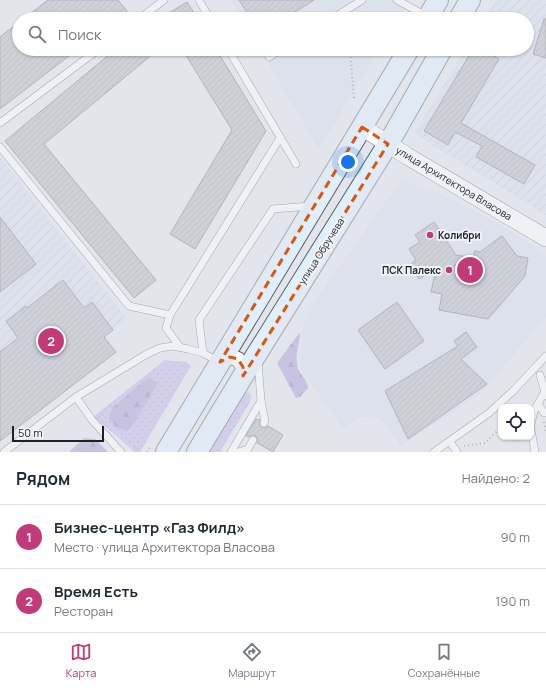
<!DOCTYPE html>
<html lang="ru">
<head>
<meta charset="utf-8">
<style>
  :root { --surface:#fff; --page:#f2f2f3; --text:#1f2937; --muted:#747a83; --line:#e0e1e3; --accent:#c23a77 }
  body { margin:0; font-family:Manrope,sans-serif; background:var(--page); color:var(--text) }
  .controls { position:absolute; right:12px; bottom:12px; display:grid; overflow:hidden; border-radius:8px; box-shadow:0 1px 3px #0004 }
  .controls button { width:36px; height:36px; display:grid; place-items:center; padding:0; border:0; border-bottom:1px solid var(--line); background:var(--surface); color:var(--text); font:20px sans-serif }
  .scale { position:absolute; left:12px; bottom:10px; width:92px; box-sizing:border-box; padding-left:4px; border:2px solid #1f2022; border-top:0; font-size:11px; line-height:14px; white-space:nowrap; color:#1f2022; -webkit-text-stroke:3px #f0f3f9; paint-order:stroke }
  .you { position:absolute; left:348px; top:162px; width:14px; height:14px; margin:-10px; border:3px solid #fff; border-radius:50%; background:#1a73e8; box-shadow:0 0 0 6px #1a73e833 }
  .badge { display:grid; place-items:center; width:26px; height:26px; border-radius:50%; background:var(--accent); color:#fff; font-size:13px; font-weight:700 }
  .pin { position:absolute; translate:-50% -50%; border:2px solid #fff; box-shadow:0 1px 4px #0006 }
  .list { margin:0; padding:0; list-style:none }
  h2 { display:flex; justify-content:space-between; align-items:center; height:52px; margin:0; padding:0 16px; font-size:17px }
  h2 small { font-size:13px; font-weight:400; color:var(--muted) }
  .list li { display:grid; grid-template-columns:26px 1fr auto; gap:12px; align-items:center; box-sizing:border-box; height:64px; padding:0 16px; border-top:1px solid var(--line) }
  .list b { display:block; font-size:15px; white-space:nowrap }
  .list p { margin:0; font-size:13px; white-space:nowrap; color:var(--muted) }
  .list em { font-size:13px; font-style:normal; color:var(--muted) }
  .icon { flex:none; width:22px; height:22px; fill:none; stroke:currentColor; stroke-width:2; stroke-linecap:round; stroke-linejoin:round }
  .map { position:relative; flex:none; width:546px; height:452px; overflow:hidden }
  .search { position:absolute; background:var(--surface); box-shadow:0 1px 3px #0004; left:12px; right:12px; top:12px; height:44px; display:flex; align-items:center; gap:10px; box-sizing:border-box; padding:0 14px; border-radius:22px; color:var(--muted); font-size:15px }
  .sheet { height:180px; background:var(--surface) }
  nav { display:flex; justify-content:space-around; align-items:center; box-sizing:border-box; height:56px; border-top:1px solid var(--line); background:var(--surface); font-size:11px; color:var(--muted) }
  nav a { display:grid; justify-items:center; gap:2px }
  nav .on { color:var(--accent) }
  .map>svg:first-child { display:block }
  .built { fill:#d4dce8 }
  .industrial { fill:url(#industrial-furrows) }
  .green { fill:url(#green-dots) }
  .forest { fill:url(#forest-firs) }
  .building { fill:url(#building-hatch); stroke:#76777c }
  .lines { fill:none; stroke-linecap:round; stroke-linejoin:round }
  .service-casing { stroke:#5b5e63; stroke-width:8 }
  .minor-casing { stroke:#5b5e63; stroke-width:16 }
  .tertiary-casing { stroke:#5b5e63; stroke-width:18 }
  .secondary-casing { stroke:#5b5e63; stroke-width:22 }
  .path { stroke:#797b7f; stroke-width:2; stroke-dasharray:1 3; stroke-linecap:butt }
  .service { stroke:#fff; stroke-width:7 }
  .minor { stroke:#fff; stroke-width:14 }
  .tertiary { stroke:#fff; stroke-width:17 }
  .secondary { stroke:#dff0fc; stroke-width:20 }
  .marked { fill:none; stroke:#de560d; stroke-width:3; stroke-dasharray:8 5; stroke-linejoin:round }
  .poi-dot { fill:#c23a77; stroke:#f0f3f9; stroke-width:1.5 }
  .labels { text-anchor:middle; stroke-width:4; stroke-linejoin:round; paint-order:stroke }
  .street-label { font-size:10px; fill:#1f2022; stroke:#f0f3f9 }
  .poi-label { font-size:10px; font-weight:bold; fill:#1f2022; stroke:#f0f3f9; text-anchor:start }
</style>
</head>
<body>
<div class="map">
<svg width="546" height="452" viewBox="0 0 546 452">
  <defs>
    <pattern id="industrial-furrows" width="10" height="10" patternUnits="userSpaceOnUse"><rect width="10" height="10" fill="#d4dce8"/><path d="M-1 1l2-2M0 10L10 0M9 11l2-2" fill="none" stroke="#b6bcc7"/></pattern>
    <pattern id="green-dots" width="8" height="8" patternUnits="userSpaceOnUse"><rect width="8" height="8" fill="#c2b4e6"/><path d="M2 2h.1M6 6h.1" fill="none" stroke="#a69ac5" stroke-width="1.8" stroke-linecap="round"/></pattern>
    <pattern id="forest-firs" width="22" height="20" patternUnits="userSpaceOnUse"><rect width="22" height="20" fill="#ac9ad4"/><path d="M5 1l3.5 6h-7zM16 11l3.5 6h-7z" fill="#8b7dac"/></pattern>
    <pattern id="building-hatch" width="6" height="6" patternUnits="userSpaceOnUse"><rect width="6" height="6" fill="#b5b6bc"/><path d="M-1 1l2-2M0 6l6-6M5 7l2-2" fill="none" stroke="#9b9ca1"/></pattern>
  </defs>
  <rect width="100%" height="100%" fill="#e2e6ec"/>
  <g class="built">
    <path d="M231,0H410L399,19H242Z"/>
    <path d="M260,49H380L350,96L319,150Z"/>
    <path d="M401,180L443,195L501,225L533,245L546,256V317L479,395L401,446L384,422L375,417H363L357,419L343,429L300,368L299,356L302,340V331L312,305Z"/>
  </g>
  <g class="industrial">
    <path d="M496,0H546V215L418,136L416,130L466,49H527V19H484Z"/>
    <path d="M0,157L127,319L104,337L116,352L0,441Z"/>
  </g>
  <g class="green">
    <path d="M165,360L186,362L191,366L140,452H134L118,437L96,419L94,416Z"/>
    <path d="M248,392L251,396L250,402L220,452H208L243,395Z"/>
  </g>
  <g class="forest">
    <path d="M300,332C300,344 294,355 298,368C300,375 308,380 308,388L300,397L296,398L277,363Z"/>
    <path d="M149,377L158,383L135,422L128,431L117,428L109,419L112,408Z"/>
    <path d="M84,438L95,439L108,452H69Z"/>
  </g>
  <g class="building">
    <path d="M48,0H118L127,11L117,19H23Z"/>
    <path d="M239,0H314L284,19H251Z"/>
    <path d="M187,2L198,19H159Z"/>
    <path d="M544,19H546V58L533,54Z"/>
    <path d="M19,22V49H78L0,109V37Z"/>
    <path d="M116,49H159L44,144L156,280L134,298L5,141Z"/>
    <path d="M182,49H216L266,131L195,249L170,234L232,130Z"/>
    <path d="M473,49H492L489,53L499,59L461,123L535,165L524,184L476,157L482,146L455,132L448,145L424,131Z"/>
    <path d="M0,217L36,264L0,292Z"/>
    <path d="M434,222L456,255L473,258L475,251L480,252L502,236L517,256L528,258L525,276L488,319L439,310L442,294L431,292L436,269L419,279L410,265L416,260L409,249L420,242L415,235Z"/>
    <path d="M63,280L84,308L92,302L113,330L104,337L116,352L0,441V352L18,338L6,321L26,306L27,308Z"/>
    <path d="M397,302L424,341L385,369L358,330Z"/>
    <path d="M466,332L477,347L461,359L487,384L408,439L385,391L458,346L454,341Z"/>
    <path d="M256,419L260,420L259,424L261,427L265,428L268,426L283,435L273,452L257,443L258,440L256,436L253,435L249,437L246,436Z"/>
  </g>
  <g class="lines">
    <defs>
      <g id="service">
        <path d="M199,0L210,19"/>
        <path d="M397,0L428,17"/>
        <path d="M139,19L164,0"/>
        <path d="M332,19L362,0"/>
        <path d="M228,49L296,164"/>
        <path d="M269,57L282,49"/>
        <path d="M0,123L99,49"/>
        <path d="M0,147L129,306L170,315L166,328L180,347"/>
        <path d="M170,315L280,138"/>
        <path d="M203,353L199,320L273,209L310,206"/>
        <path d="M540,375L546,396"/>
        <path d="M76,397L92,420L121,452"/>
        <path d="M261,401L265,421L264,423"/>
        <path d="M539,405L544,413"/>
        <path d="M531,424L534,411L544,393"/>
        <path d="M531,430L535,452"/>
        <path d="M450,442L457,452"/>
        <path d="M4,452L76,397L147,354L160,348L173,346L188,349L203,353L219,362"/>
        <path d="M231,452L261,401L258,361"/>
        <path d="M238,452L248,449L253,440"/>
        <path d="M434,452L489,413L513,391L546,356"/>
      </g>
      <path id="minor" d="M220,362L230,357L238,359L243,367V376"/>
      <path id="tertiary" d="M362,127L407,156L546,238"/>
      <g id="secondary">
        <path d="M427,19L438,0"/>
        <path d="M459,19L470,0"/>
        <path d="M166,452L409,49"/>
        <path d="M197,452L243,376L388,144L442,49"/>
      </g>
    </defs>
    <use href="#service" class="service-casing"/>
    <use href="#minor" class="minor-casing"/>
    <use href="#tertiary" class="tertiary-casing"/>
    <use href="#secondary" class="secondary-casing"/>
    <g class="path">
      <path d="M350,49L354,99"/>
      <path d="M544,422L546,432"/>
      <path d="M464,446L485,443L501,427"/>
      <path d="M147,452L151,445"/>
    </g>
    <use href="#service" class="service"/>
    <use href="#minor" class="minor"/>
    <use href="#tertiary" class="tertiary"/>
    <use href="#secondary" class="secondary"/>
  </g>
  <path d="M0 0H546V452H0ZM362,127L388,144L243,376V367L238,359L230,357L220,362Z" fill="#e2e6ec" fill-opacity=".55" fill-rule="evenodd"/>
  <path class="marked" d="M362,127L388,144L243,376V367L238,359L230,357L220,362Z"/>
  <g class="poi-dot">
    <circle cx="430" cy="235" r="4"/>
    <circle cx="449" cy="270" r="4"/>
  </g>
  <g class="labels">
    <g class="street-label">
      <text transform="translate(454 183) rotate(31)" y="4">улица Архитектора Власова</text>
      <text transform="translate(321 251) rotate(-58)" y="4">улица Обручева</text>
    </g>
    <g class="poi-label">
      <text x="438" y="239">Колибри</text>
      <text x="441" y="274" text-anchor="end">ПСК Палекс</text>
    </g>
  </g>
</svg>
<div class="controls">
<button><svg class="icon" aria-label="locate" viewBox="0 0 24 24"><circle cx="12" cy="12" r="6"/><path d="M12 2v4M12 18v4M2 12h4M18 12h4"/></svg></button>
</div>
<div class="scale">50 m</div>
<div class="you"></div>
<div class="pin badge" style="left:470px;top:270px">1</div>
<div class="pin badge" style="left:51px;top:341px">2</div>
<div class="search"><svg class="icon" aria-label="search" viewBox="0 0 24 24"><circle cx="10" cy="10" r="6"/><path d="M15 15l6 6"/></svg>Поиск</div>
</div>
<section class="sheet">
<h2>Рядом<small>Найдено: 2</small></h2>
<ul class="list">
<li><span class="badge">1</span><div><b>Бизнес-центр «Газ Филд»</b><p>Место · улица Архитектора Власова</p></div><em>90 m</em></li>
<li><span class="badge">2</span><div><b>Время Есть</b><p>Ресторан</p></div><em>190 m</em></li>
</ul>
</section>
<nav>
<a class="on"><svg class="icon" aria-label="map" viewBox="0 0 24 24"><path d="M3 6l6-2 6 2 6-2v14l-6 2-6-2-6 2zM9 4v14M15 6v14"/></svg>Карта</a>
<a><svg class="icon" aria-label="directions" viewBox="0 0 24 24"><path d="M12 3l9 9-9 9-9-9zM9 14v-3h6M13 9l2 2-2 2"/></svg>Маршрут</a>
<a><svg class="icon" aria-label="saved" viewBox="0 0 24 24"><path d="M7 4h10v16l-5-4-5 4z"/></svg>Сохранённые</a>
</nav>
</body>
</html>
